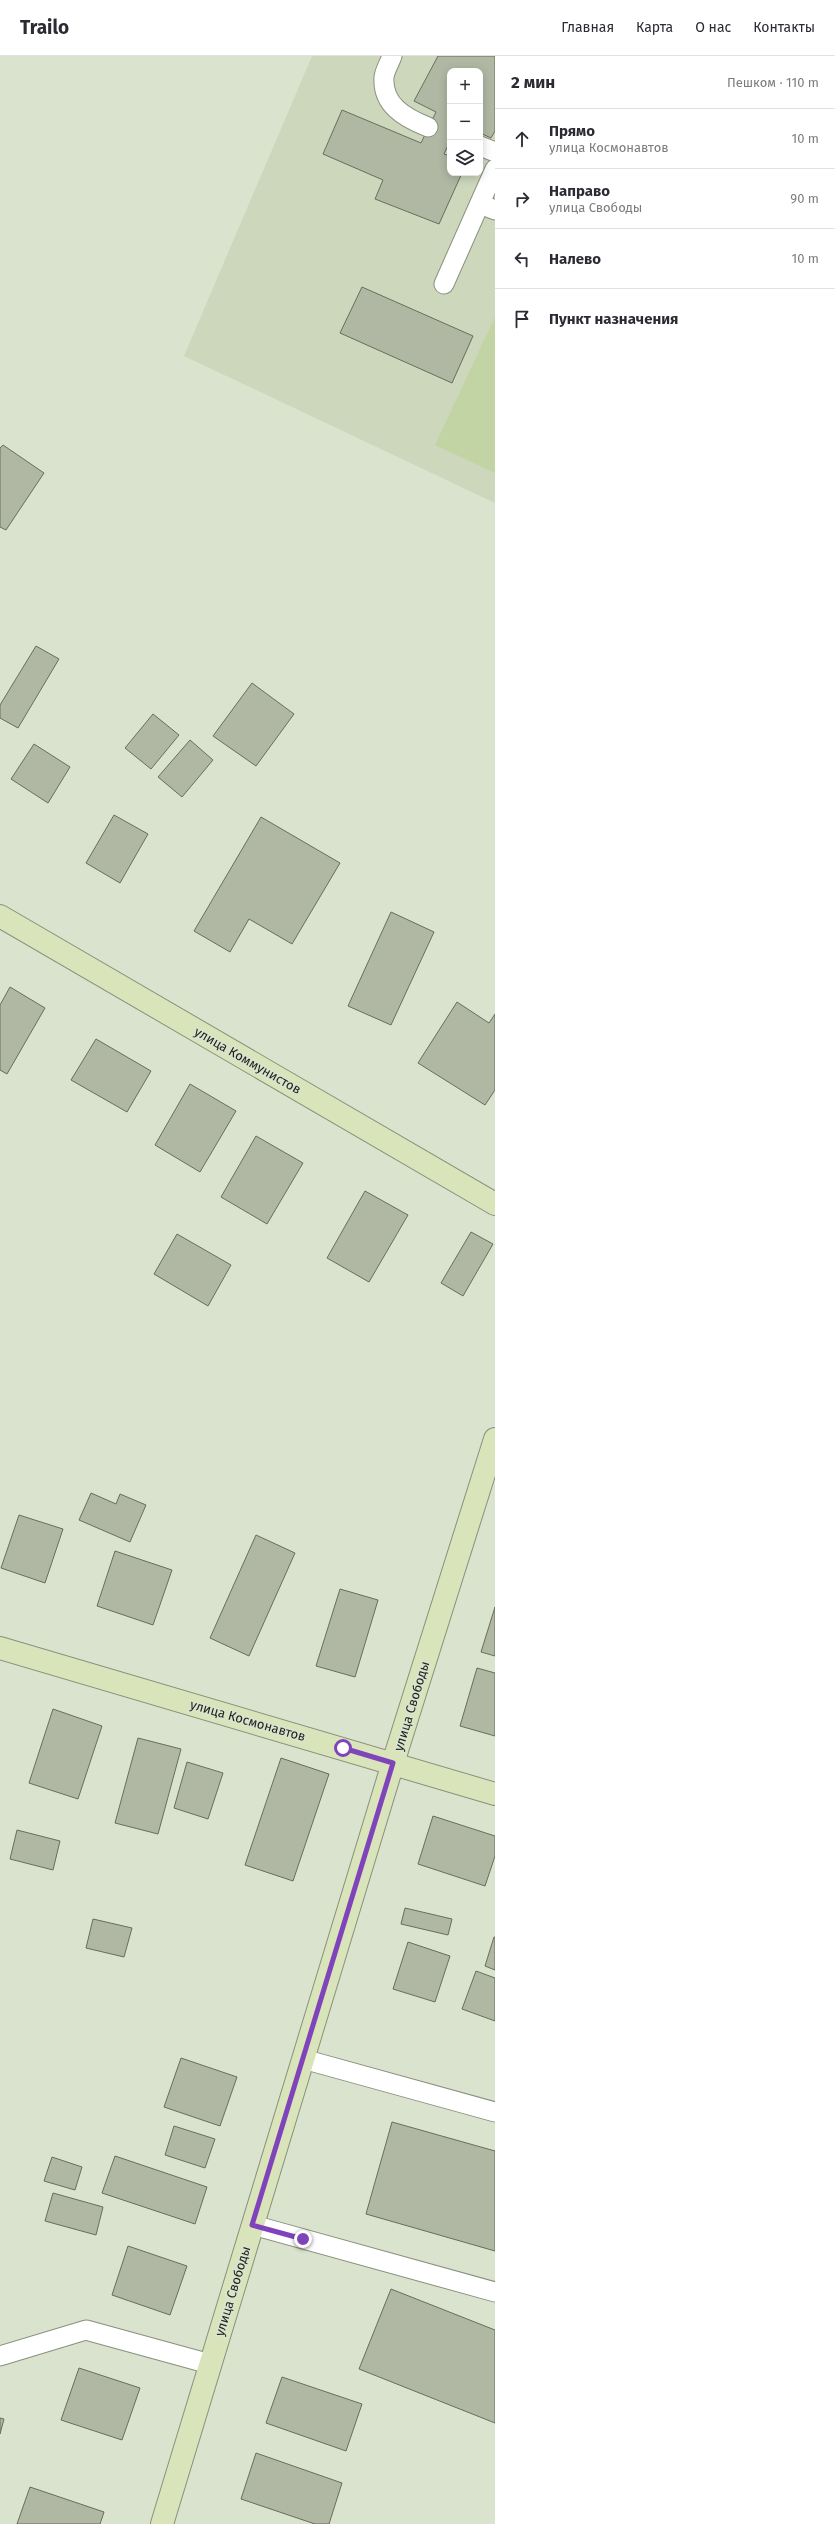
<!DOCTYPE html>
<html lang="ru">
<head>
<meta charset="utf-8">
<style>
  :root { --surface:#fff; --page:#f7f7f7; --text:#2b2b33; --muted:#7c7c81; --line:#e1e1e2 }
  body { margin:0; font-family:"Fira Sans",sans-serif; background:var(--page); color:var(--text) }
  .controls { position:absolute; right:12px; top:12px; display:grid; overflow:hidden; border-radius:8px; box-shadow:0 2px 10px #0003 }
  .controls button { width:36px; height:36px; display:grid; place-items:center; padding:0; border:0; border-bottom:1px solid var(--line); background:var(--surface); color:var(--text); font:20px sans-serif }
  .stop { position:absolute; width:12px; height:12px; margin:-9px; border:3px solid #8044ba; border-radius:50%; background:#fff }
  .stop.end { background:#8044ba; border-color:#fff; box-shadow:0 1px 4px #0008 }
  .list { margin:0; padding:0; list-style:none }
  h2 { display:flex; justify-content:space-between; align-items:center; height:52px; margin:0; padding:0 16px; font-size:17px }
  h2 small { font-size:13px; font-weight:400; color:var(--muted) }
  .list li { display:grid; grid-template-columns:26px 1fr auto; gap:12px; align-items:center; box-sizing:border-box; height:60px; padding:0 16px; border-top:1px solid var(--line) }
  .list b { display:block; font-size:15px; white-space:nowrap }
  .list p { margin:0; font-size:13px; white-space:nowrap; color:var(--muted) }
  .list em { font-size:13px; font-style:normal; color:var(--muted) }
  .icon { flex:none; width:22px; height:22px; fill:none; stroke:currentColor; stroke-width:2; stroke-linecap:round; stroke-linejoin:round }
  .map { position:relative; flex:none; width:495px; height:2468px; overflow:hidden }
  header { display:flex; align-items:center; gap:24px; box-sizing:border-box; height:56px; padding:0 20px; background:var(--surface); border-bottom:1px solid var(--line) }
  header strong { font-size:19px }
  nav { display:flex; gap:22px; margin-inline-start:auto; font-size:14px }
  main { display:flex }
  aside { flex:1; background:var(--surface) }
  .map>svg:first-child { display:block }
  .built { fill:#cdd7bc; fill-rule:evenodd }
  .green { fill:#c2d4a4 }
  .building { fill:#b0b8a4; stroke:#676e5c }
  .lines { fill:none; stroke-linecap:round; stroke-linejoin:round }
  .lane-casing { stroke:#89907d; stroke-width:21 }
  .secondary-casing { stroke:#89907d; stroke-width:24 }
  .lane { stroke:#fff; stroke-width:19 }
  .secondary { stroke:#d9e4ba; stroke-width:22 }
  .route { stroke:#8044ba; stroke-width:5 }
  .labels { text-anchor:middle; stroke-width:4; stroke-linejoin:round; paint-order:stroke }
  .street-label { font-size:13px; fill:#1f211a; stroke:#dae3cd }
</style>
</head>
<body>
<header>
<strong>Trailo</strong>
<nav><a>Главная</a><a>Карта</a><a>О нас</a><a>Контакты</a></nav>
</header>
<main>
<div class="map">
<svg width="495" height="2468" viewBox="0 0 495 2468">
  <rect width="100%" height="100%" fill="#dae3cd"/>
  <path class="built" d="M312,0H495V447L184,300ZM450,15H480V117H450Z"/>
  <path class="green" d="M495,261V417L435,389Z"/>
  <g class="building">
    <path d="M438,0H495V75L491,82L480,77V15H450V85L444,98L450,100V117H462L439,168L375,143L383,124L323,98L342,54L421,87L436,56L414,45Z"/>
    <path d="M362,231L473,280L452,327L340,277Z"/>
    <path d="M3,389L44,417L6,474L0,471V392Z"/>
    <path d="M36,590L59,603L18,672L0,662V649Z"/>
    <path d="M252,627L294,658L256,710L213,680Z"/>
    <path d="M153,658L179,679L151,713L125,692Z"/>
    <path d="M190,684L213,704L182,741L158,721Z"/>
    <path d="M34,688L70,711L48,747L11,723Z"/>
    <path d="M114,759L148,778L120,827L86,807Z"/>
    <path d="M261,761L340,807L292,888L249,863L230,896L194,875Z"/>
    <path d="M391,856L434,876L391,969L348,950Z"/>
    <path d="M10,931L45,952L7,1018L0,1014V949Z"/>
    <path d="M457,946L489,967L495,958V1034L485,1049L418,1007Z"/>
    <path d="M96,983L151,1015L127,1056L71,1024Z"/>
    <path d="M190,1028L236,1055L200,1116L155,1089Z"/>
    <path d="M256,1080L303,1107L267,1168L221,1141Z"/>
    <path d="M365,1135L408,1159L369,1226L327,1202Z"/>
    <path d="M471,1176L493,1188L463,1240L441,1227Z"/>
    <path d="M177,1178L231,1209L208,1250L154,1218Z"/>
    <path d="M91,1437L116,1448L120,1438L146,1449L130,1486L79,1464Z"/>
    <path d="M19,1459L63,1473L45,1527L1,1512Z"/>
    <path d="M256,1479L295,1497L249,1600L210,1582Z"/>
    <path d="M115,1495L172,1514L153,1569L97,1550Z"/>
    <path d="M340,1533L378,1544L355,1621L316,1610Z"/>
    <path d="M495,1551V1600L481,1596Z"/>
    <path d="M477,1612L495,1617V1680L460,1670Z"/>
    <path d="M53,1653L102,1670L78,1743L29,1727Z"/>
    <path d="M138,1682L181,1693L158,1778L115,1767Z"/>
    <path d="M281,1702L329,1718L293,1825L245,1809Z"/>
    <path d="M187,1706L223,1717L208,1763L174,1752Z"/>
    <path d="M433,1760L495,1780V1800L485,1830L418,1808Z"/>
    <path d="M17,1774L60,1785L53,1814L10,1803Z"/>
    <path d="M405,1852L452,1863L448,1879L401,1868Z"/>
    <path d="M93,1863L132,1872L124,1901L86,1892Z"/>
    <path d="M494,1881H495V1914L485,1910Z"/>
    <path d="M408,1886L450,1900L435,1946L393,1933Z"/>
    <path d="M476,1915L495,1922V1965L462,1953Z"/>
    <path d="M181,2002L237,2021L220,2070L164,2051Z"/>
    <path d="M392,2066L495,2095V2195L366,2158Z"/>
    <path d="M174,2070L215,2083L205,2112L165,2099Z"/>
    <path d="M115,2100L207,2131L195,2168L102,2137Z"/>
    <path d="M52,2101L82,2111L75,2134L44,2125Z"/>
    <path d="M53,2137L103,2151L96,2179L45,2165Z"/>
    <path d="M128,2190L187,2210L170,2259L112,2239Z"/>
    <path d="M391,2233L495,2274V2367L359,2313Z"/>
    <path d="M79,2312L140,2332L122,2384L61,2364Z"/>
    <path d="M282,2321L362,2348L346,2395L266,2367Z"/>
    <path d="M0,2362L4,2363L0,2378Z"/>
    <path d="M256,2397L342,2427L329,2468H315L241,2443Z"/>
    <path d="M30,2431L104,2456L100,2468H17Z"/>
  </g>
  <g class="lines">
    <defs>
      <g id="lane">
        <path d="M392,0C390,6 385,14 384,21C382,49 405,62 428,71"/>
        <path d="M480,90L495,96"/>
        <path d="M480,148L495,154"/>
        <path d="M444,228L495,113"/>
        <path d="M303,2003L495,2056"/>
        <path d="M253,2169L495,2236"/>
        <path d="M0,2300L86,2274L210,2308"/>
      </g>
      <g id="secondary">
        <path d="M0,860L495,1148"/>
        <path d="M0,1592L495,1738"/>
        <path d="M162,2468L393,1707L495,1383"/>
      </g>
    </defs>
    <use href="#lane" class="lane-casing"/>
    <use href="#secondary" class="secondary-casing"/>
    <use href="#lane" class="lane"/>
    <use href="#secondary" class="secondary"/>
  </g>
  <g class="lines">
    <path class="route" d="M303,2183L252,2169L393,1707L343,1692"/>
  </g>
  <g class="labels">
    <g class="street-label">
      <text transform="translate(248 1004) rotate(30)" y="5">улица Коммунистов</text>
      <text transform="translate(411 1650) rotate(-73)" y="5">улица Свободы</text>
      <text transform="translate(248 1664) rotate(16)" y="5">улица Космонавтов</text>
      <text transform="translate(232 2235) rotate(-73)" y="5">улица Свободы</text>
    </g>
  </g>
</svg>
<div class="controls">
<button>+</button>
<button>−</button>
<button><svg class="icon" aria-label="layers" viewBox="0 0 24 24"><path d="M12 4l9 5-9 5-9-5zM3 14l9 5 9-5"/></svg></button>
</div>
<div class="stop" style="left:343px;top:1692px"></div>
<div class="stop end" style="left:303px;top:2183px"></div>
</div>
<aside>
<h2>2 мин<small>Пешком · 110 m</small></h2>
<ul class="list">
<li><svg class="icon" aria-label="ahead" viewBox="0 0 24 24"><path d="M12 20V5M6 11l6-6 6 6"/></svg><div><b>Прямо</b><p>улица Космонавтов</p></div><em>10 m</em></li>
<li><svg class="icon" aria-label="right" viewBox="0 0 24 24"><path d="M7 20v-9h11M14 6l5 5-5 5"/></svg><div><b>Направо</b><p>улица Свободы</p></div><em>90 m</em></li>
<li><svg class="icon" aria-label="left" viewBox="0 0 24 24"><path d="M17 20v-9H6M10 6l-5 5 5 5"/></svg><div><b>Налево</b></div><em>10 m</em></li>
<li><svg class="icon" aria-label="arrive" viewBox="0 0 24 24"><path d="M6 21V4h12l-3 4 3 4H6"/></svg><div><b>Пункт назначения</b></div></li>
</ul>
</aside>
</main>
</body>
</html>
